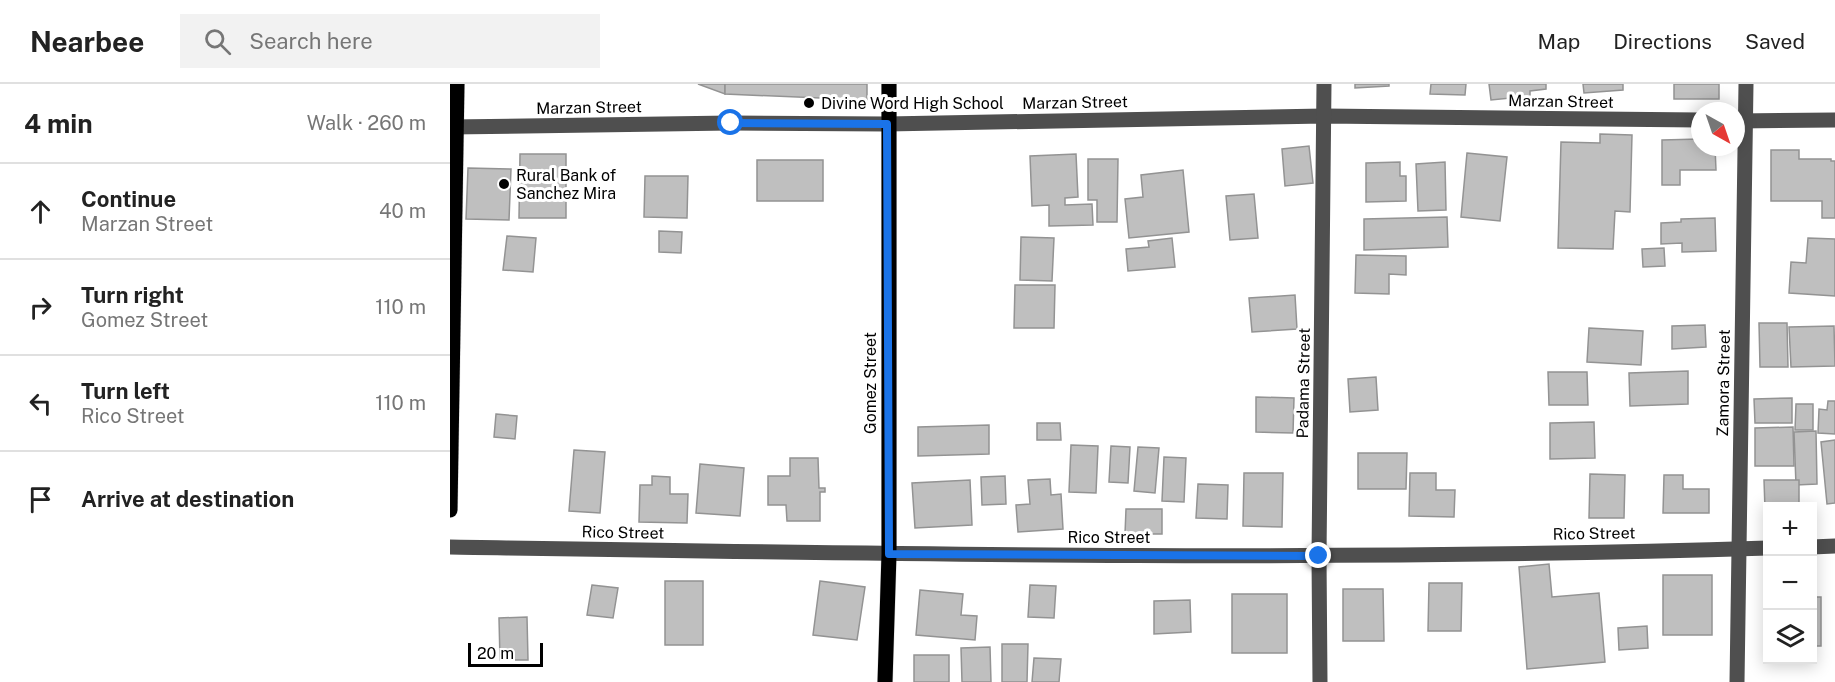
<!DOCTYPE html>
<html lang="en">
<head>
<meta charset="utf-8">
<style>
  :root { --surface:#fff; --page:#f2f2f2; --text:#222; --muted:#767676; --line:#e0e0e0 }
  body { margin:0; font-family:"Public Sans",sans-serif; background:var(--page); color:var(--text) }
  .controls { position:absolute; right:18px; bottom:18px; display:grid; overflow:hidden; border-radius:0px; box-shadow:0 3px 15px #0003 }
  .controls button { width:54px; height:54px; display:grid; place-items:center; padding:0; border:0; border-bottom:2px solid var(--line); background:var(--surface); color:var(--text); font:30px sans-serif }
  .compass { position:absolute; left:1241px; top:18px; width:54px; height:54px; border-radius:50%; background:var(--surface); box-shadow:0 3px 15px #0003; rotate:140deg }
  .scale { position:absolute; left:18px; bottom:15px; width:75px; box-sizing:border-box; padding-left:6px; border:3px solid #000; border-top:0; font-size:16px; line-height:21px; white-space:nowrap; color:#000; -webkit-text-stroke:4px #fff; paint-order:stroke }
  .stop { position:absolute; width:18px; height:18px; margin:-14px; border:4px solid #1a73e8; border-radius:50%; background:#fff }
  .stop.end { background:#1a73e8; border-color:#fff; box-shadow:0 2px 6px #0008 }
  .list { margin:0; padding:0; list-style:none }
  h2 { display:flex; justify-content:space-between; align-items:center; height:78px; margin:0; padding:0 24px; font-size:26px }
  h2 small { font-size:20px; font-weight:400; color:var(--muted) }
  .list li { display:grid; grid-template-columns:39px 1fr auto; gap:18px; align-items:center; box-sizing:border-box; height:96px; padding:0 24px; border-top:2px solid var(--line) }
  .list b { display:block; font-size:22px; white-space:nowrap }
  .list p { margin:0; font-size:20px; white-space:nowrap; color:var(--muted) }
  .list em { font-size:20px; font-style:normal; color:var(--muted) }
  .icon { flex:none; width:33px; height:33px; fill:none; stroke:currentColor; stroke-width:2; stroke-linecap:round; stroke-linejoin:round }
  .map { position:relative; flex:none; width:1385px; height:598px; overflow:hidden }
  header { display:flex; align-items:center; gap:36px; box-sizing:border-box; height:84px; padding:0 30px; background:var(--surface); border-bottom:2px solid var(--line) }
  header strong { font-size:28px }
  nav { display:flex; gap:33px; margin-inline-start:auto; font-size:21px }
  .search { width:420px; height:54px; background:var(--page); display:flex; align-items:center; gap:15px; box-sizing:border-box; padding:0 21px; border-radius:0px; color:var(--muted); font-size:22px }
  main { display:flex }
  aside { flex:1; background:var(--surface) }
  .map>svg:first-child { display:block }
  .building { fill:#bfbfbf; stroke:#939393; stroke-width:1.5 }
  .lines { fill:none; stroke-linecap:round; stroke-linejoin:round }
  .major-casing { stroke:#dbdbdb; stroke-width:16 }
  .minor { stroke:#4f4f4f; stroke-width:15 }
  .major { stroke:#000; stroke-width:15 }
  .route { stroke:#1a73e8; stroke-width:8 }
  .poi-dot { fill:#000; stroke:#fff; stroke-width:2 }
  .labels { text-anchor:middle; stroke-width:6; stroke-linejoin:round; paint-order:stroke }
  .street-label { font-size:16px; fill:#000; stroke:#fff }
  .poi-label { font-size:16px; fill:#000; stroke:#fff; text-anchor:start }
</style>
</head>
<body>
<header>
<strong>Nearbee</strong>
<div class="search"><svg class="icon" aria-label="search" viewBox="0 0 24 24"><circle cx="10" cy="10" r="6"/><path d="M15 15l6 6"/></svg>Search here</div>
<nav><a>Map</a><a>Directions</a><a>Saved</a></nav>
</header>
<main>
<aside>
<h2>4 min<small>Walk · 260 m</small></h2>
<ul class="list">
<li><svg class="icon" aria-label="ahead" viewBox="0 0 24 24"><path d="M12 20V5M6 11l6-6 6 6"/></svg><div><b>Continue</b><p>Marzan Street</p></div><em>40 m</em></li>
<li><svg class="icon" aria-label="right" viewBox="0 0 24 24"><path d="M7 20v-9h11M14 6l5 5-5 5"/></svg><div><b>Turn right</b><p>Gomez Street</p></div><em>110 m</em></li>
<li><svg class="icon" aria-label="left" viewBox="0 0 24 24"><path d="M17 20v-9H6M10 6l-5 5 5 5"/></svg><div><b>Turn left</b><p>Rico Street</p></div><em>110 m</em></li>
<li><svg class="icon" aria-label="arrive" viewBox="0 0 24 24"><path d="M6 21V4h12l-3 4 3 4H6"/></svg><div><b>Arrive at destination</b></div></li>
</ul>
</aside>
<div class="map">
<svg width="1385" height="598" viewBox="0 0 1385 598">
  <rect width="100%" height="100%" fill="#fff"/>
  <g class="building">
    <path d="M248,0H275V10Z"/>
    <path d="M275,0H417V16L275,10Z"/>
    <path d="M905,0H939V2L905,4Z"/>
    <path d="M981,0H1016L1015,11L980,10Z"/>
    <path d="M1039,0H1096V5L1080,7V12L1041,16Z"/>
    <path d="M1133,0H1173V6L1134,9Z"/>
    <rect x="1224" y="0" width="45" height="15"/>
    <path d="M1150,50L1182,51L1180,128L1165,127L1163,165L1108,164L1111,58L1150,59Z"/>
    <path d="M1250,55V63H1265L1266,86H1230V101H1212V56Z"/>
    <path d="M859,62L863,99L835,102L832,65Z"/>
    <path d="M1321,66H1349V75H1381V77H1385V134H1372V117H1321Z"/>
    <path d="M1017,69L1057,73L1050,137L1011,133Z"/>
    <path d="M70,70H116V134H69Z"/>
    <path d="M626,70L628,113L615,114V121L642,120L643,141L599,142V121L582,122L580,72Z"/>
    <path d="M638,75H668L667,138H647V116H638Z"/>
    <rect x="307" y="76" width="66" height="41"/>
    <path d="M950,78V92H956V117L916,118V79Z"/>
    <path d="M995,78L996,126L968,127L966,80Z"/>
    <path d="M18,84L61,85L59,136L16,135Z"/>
    <path d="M733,86L739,148L679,154L675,115L693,113L691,91Z"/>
    <path d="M195,92H238L237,134L194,133Z"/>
    <path d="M804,110L808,154L780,156L776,112Z"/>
    <path d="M997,133L998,163L914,166V135Z"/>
    <path d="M1265,134L1266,167L1232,168V159L1211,160V139L1231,138V135Z"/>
    <path d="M209,147L232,148L231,169L209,168Z"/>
    <path d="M57,152L86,154L83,188L53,186Z"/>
    <path d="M571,153L604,154L602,197L570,196Z"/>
    <path d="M722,154L725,183L678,187L676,165L699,163L698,157Z"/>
    <path d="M1358,154L1385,155V212L1339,209L1341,178L1356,179Z"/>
    <path d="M1214,164L1215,182L1193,183L1192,165Z"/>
    <path d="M906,171L956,172V191L939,190V210L905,209Z"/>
    <path d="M565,201H605L604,244H564Z"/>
    <path d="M845,211L847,245L802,248L799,214Z"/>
    <path d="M1309,239H1337L1338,283H1310Z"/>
    <path d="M1255,241L1256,263L1222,265V242Z"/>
    <path d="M1384,242L1385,282L1341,283L1339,243Z"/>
    <path d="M1139,244L1193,247L1191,281L1137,278Z"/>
    <path d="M1238,287V320L1180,322L1179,289Z"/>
    <path d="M1098,288H1137L1138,321H1099Z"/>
    <path d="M926,293L928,326L900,328L898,295Z"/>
    <path d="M806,313L844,314L843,349L806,348Z"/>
    <path d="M1342,314V339H1305L1304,315Z"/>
    <path d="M1378,317H1385V350L1368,349L1369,325L1377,326Z"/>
    <path d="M1346,320H1363V346H1345Z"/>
    <path d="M46,330L67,332L65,355L44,353Z"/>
    <path d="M1144,338L1145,374L1100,375V339Z"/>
    <path d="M587,339H610L611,356H587Z"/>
    <path d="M539,341V370L468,372V343Z"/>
    <path d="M1343,343L1344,382H1305V344Z"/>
    <path d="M1366,347L1367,400L1346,401L1344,348Z"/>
    <path d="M1385,356V419L1377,420L1371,358Z"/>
    <path d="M621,361L648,362L646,409L619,408Z"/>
    <path d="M661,362L680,363L678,399L659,398Z"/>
    <path d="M688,363L709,364L705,409L684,407Z"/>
    <path d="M124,366L155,368L150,429L119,427Z"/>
    <path d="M908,369H957L956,405H908Z"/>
    <path d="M714,373L736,374L734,418L712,417Z"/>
    <path d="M340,374H368L369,404H375V408H370V437H337L336,421H318V392H340Z"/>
    <path d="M250,380L294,384L290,432L246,429Z"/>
    <path d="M794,389H833L832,443L793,442Z"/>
    <path d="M960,389H986V406H1005L1004,433L959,432Z"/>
    <path d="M1140,390L1175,391L1174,434H1139Z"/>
    <path d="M1214,391H1233V405H1259V429H1213Z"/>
    <path d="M202,392L220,393V410H238L237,439L189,438L190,401H202Z"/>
    <path d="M555,392L556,420L532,421L531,393Z"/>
    <path d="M600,395L601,411L611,410L613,445L568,448L566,421L580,420L578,396Z"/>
    <path d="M520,396L522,441L465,444L462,399Z"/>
    <path d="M1314,396H1349V422H1318V425H1315Z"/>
    <path d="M748,400L778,401L777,435L746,434Z"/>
    <path d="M676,425H712V450H675Z"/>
    <path d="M1099,480L1102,513L1149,509L1155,578L1077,585L1069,483Z"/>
    <rect x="1213" y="491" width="49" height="60"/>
    <rect x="215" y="497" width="38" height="64"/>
    <path d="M370,497L415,503L407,556L363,551Z"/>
    <path d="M979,499H1012L1011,547H978Z"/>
    <path d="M142,501L168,504L163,534L137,531Z"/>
    <path d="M580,501L606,502L604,534L578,533Z"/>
    <path d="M893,505H933L934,557H893Z"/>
    <path d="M470,506L513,510L511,531L527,532L525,556L466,551Z"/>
    <rect x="782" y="510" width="55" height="59"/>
    <rect x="1362" y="513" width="9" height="49"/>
    <path d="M740,516L741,548L704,550V517Z"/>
    <path d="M77,533L78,576H50L49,534Z"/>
    <path d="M1197,542L1198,564L1169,566L1168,544Z"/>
    <path d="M552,560H578L577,598H552Z"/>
    <path d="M540,563L541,598H512L511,564Z"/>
    <rect x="464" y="571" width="35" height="27"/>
    <path d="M584,574L611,575L609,598H582Z"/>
  </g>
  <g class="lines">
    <defs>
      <g id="major">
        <path d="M0,426L7,0"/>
        <path d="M435,598L439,470V0"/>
      </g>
    </defs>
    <use href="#major" class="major-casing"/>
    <g class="minor">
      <path d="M1286,37L1385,36"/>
      <path d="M0,43L281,39L437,40L874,32L1250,36"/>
      <path d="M0,463C439,470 879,478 1318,464"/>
      <path d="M1362,463L1385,462"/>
      <path d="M870,598L869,472L874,0"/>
      <path d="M1287,598L1296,0"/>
    </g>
    <use href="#major" class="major"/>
  </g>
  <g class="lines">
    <path class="route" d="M281,39L437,40L439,470L869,472"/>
  </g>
  <g class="poi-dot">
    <circle cx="359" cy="19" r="6"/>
    <circle cx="54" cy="100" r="6"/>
  </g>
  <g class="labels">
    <g class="street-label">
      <text transform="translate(1111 17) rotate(1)" y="6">Marzan Street</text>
      <text transform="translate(625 18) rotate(-1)" y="6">Marzan Street</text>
      <text transform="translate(139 23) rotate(-1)" y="6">Marzan Street</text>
      <text transform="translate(420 299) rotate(-90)" y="6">Gomez Street</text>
      <text transform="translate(853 299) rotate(-89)" y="6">Padama Street</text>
      <text transform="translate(1273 299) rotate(-89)" y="6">Zamora Street</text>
      <text transform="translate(173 448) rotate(1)" y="6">Rico Street</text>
      <text transform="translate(1144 449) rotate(-1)" y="6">Rico Street</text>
      <text x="659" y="459">Rico Street</text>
    </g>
    <g class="poi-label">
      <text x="371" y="25">Divine Word High School</text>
      <text x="66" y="97">Rural Bank of<tspan x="66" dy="18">Sanchez Mira</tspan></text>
    </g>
  </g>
</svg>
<div class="controls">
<button>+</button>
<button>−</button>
<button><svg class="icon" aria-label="layers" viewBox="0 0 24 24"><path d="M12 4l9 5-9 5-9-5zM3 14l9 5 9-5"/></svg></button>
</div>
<svg class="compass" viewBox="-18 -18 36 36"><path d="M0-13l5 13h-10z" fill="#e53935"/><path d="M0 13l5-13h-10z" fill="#767676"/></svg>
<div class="scale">20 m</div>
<div class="stop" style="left:281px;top:39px"></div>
<div class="stop end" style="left:869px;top:472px"></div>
</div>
</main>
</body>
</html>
